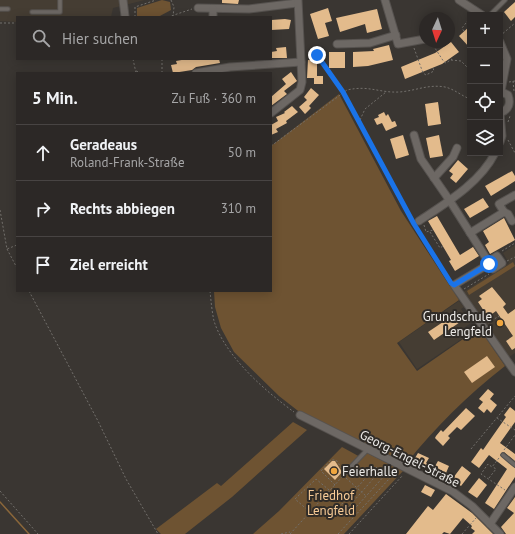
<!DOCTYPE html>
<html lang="de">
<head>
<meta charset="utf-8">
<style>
  :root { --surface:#2c2826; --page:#34302e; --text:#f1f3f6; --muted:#a6a6a7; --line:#484443 }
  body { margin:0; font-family:"PT Sans",sans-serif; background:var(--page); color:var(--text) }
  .controls { position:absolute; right:12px; top:12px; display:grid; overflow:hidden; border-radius:0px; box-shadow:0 2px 10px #0003 }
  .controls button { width:36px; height:36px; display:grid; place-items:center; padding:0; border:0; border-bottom:1px solid var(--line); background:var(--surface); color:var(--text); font:20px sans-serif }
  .compass { position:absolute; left:419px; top:12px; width:36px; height:36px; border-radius:50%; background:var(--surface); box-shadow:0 2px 10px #0003; rotate:184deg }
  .stop { position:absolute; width:12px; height:12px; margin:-9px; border:3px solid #1a73e8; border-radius:50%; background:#fff }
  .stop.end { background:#1a73e8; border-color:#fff; box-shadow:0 1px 4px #0008 }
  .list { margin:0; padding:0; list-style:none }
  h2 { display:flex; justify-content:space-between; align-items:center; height:52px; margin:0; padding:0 16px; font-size:17px }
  h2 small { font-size:13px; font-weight:400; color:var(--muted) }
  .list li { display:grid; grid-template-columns:26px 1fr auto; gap:12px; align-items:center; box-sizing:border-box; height:56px; padding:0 16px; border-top:1px solid var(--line) }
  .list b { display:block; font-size:15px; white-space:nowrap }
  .list p { margin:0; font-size:13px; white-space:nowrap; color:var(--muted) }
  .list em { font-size:13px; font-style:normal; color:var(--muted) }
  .icon { flex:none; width:22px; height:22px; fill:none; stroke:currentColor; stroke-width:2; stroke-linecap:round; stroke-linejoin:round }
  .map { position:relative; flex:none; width:515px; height:534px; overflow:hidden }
  .search { position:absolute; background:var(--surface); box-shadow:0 2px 10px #0003; left:16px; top:16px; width:256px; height:44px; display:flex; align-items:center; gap:10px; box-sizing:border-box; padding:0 14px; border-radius:0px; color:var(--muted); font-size:15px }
  .panel { position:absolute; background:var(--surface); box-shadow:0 2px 10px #0003; left:16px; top:72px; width:256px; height:220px; border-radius:0px }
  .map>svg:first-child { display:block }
  .built { fill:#453d33 }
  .green { fill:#6e5332 }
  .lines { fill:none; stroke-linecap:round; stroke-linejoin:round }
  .stream { stroke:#8b673a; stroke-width:1.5 }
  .building { fill:#e3bb8c }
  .lane-casing { stroke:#56524f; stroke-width:5.5 }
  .street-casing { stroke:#56524f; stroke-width:9 }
  .path { stroke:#73706c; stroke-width:1; stroke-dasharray:2 2; stroke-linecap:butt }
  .lane { stroke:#6d6864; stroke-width:3.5 }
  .street { stroke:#6d6864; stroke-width:7 }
  .route { stroke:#1a73e8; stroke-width:5 }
  .poi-dot { fill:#f0a63f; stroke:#302c28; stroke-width:1.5 }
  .labels { text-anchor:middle; stroke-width:4; stroke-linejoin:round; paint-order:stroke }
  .poi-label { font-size:13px; fill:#eceae7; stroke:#302c28; text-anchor:end }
  .street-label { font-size:13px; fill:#eceae7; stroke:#302c28 }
  .park-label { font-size:13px; fill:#f8cb96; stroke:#302c28 }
</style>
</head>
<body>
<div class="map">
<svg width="515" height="534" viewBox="0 0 515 534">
  <rect width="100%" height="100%" fill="#3a3632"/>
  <g class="built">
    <path d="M0,0H145L113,8L111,17H17V22L0,21Z"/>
    <path d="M515,245V353L509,357L463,292L509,263L503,253Z"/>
    <path d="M459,301L464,307L461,309L471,323L459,331L463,338L417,369L399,342Z"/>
  </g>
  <g class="green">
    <path d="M162,0L170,2L171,10L158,17H137V8Z"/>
    <path d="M339,94L401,211L459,300L397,343L417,371L479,328L505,366C468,395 435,427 406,464L302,414L279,396L234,352L221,328L215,307L214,291H271V146Z"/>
    <path d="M513,262L515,266L469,295L467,291Z"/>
    <path d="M293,422L307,430L232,497L185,534H161L156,529L217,483L221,486Z"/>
    <path d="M342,447L362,458L367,453L403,471L344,534H253L279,511Z"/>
  </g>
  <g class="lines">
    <path class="stream" d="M0,502L29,534"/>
  </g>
  <g class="building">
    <path d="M222,0H239L238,4L222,3Z"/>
    <path d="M515,2V17L511,21L504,12Z"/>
    <path d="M328,8L332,21L325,23L329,36L318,39L310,14Z"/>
    <path d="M377,9L382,29L367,33L365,24L340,32L336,18Z"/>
    <path d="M285,19L291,20L289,29L271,30V20Z"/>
    <path d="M470,26V48L459,36Z"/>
    <path d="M451,42L459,52L442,64L405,79L401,67L435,53Z"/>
    <path d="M389,45L393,60L368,66L353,67V52L374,51L373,49Z"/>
    <path d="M286,47L287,58H272L271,52L277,51L276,48Z"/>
    <rect x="329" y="52" width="16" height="16"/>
    <path d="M187,59H219L220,63L196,67L192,70L173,73L171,65L177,64L176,61Z"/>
    <path d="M308,60H317V76H323V84H314V78H307Z"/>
    <path d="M291,72L297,81L284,91L287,94L271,106V97L286,84L282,79Z"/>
    <path d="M311,88L319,95L309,106L311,108L305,114L299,107L307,100L304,97Z"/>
    <path d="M438,102L441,124L428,126L425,104Z"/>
    <path d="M292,106L298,112L286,121L287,123L276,129L278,132L271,135V125L278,121L276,117L285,113L284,112Z"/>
    <path d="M384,112L386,116L388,114L392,122L395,121L397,126L386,131L382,123L377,125L374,119L379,117L378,115Z"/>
    <path d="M403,135L409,155L396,159L390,139Z"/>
    <path d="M439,135L443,156L430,158L426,138Z"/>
    <path d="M458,160L468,169L456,183L450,178L453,174L449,171Z"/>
    <path d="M512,171L515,176V181L491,196L485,186Z"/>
    <path d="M483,198L489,207L470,218L464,209Z"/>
    <path d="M437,216L460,255L473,247L479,256L455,271L449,261L451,260L428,221Z"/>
    <path d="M504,218L515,240L490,254L485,245L489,242L483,231Z"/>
    <path d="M492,287L506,304L503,307L508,314L515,309V348L512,350L506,341L513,336L496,311L488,317L478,302L482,299L479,296Z"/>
    <path d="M458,312L463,320L434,340L428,332Z"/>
    <path d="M487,356L495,367L472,383L464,372Z"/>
    <path d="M488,389L494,394L490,399L497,405L491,413L487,409L484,413L478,408L483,402L479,399Z"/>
    <path d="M510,407L515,411V422L500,443L515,454V461L504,452L500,455L515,468V477L494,509L485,503L507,469L489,455L479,468L471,462L481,448L483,450L492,437L506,417L504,415Z"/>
    <path d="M466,408L475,416L461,430L457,427L448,436L450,438L443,446L435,438L436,436L441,430L443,432Z"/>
    <path d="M418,453L429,458L426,463L434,468L438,461L449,466L446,473L453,478L462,466L471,473L461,486L455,482L453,484L443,477L412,463Z"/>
    <path d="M332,461H335L342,472L335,480L324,469Z"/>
    <path d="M479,478L487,485L477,498L468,492Z"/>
    <path d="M425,485L435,490L431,497L421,492Z"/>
    <path d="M446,494L472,513L493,534H472L475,531L471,528L472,526L463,518L450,534L444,532L442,534H406L428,506L433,510Z"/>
    <path d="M515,497V534H506L501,527L514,513L507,508Z"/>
  </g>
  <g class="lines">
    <defs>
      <g id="lane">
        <path d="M0,9H8"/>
        <path d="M32,12H60V0"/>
        <path d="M490,15L505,0"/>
        <path d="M503,455L515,465"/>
        <path d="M345,473L368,449"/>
      </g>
      <g id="street">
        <path d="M123,0L125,16"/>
        <path d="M385,0L398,44L425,39"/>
        <path d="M459,0L482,15"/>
        <path d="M198,8L249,9L297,3"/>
        <path d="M213,9V17"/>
        <path d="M500,42L507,59L501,91"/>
        <path d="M337,44L370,43L396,35"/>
        <path d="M196,73L230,67L301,62"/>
        <path d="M500,91L508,95C511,103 509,110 500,113"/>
        <path d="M271,113L300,90L302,82L298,0"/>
        <path d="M414,135L421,159L450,201L493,269L502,263L497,256L488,262"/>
        <path d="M500,142L502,136L500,113"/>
        <path d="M434,178L453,157L457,148"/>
        <path d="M504,212L508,214L512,221"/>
        <path d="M419,221C446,203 480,183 495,153"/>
        <path d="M470,233L504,212L499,204L515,195"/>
        <path d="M489,264L454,285L515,372"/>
        <path d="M300,415L452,491L472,506L500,534"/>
        <path d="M490,524L515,487"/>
      </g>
    </defs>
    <use href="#lane" class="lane-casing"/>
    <use href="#street" class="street-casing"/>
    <g class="path">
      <path d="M171,0L174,7L173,17"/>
      <path d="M135,17V7L156,0"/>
      <path d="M168,17L192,9"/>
      <path d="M0,23H17"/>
      <path d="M464,31L462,28L470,18"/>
      <path d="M500,36L515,23"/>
      <path d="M431,42L444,62L446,63L452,59"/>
      <path d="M414,48L423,73L426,75L434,71L433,68"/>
      <path d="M308,56L317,55L343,92L359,121L412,221"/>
      <path d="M133,59L136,73"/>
      <path d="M162,59V73"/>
      <path d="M451,60L461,61L470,70"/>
      <path d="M136,71L142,73"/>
      <path d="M513,81L514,91"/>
      <path d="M509,82L515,81"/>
      <path d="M360,120L365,109L386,92"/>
      <path d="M508,122L510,116"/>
      <path d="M508,140L515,153"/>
      <path d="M271,146L347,90C369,85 379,93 399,92C415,91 428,84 445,87C454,89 462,96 470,99"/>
      <path d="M0,210L7,249L17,245"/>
      <path d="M424,225L426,232L433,230"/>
      <path d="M415,226L449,281"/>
      <path d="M430,232L440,248L443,246"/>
      <path d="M7,249L17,268"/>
      <path d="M502,251L515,243"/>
      <path d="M507,261L515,257"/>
      <path d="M464,289L489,274"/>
      <path d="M29,291L98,421L126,479L158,534"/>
      <path d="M210,291C211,301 212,312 214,321C225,356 265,391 294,412"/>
      <path d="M488,323L499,316"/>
      <path d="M497,418L515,430"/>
      <path d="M471,449L515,396"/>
      <path d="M504,450L515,435"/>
      <path d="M499,458L492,467L488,464L481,474L505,490"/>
      <path d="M376,467L380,471L345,511L340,506Z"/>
      <path d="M381,470L385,464"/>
      <path d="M346,478L366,496"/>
      <path d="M489,478L496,469L493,467"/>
      <path d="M335,485L321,471L331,460H336L343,470"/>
      <path d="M0,491L38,534"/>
      <path d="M310,512L295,499L316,479L329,490"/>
      <path d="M281,534L290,532"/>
      <path d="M290,534L342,477"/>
      <path d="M338,534L390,478L386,474L349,515L345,511"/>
      <path d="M349,534L403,475"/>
      <path d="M462,534L476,518"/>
    </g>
    <use href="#lane" class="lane"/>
    <use href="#street" class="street"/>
  </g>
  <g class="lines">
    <path class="route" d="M317,55L343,92L414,224L451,283L454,285L489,264"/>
  </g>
  <g class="poi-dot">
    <circle cx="500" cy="323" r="4"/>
    <circle cx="334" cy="471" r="4"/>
  </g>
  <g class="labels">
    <g class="poi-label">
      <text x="492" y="321">Grundschule<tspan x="492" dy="15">Lengfeld</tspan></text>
      <text x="342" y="476" text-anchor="start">Feierhalle</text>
    </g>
    <g class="street-label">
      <text transform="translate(410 458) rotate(27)" y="5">Georg-Engel-Straße</text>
    </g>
    <g class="park-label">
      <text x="331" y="500">Friedhof<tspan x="331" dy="15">Lengfeld</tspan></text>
    </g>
  </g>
</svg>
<div class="controls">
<button>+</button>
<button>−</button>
<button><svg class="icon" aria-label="locate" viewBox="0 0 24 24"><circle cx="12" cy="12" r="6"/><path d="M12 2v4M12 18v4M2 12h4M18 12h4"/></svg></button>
<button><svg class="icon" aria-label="layers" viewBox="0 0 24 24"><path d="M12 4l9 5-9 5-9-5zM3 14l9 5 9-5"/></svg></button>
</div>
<svg class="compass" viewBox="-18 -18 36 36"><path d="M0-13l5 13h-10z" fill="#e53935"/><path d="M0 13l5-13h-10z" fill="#a6a6a7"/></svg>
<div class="stop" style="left:489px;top:264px"></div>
<div class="stop end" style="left:317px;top:55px"></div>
<div class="search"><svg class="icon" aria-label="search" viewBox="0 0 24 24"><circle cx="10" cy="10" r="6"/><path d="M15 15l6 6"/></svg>Hier suchen</div>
<section class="panel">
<h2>5 Min.<small>Zu Fuß · 360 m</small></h2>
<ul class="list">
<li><svg class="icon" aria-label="ahead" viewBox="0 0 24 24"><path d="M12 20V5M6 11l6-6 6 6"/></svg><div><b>Geradeaus</b><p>Roland-Frank-Straße</p></div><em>50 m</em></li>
<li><svg class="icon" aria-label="right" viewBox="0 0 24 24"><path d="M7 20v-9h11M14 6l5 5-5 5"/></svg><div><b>Rechts abbiegen</b></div><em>310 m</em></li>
<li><svg class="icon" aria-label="arrive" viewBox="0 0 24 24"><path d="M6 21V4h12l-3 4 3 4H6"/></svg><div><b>Ziel erreicht</b></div></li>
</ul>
</section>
</div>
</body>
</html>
